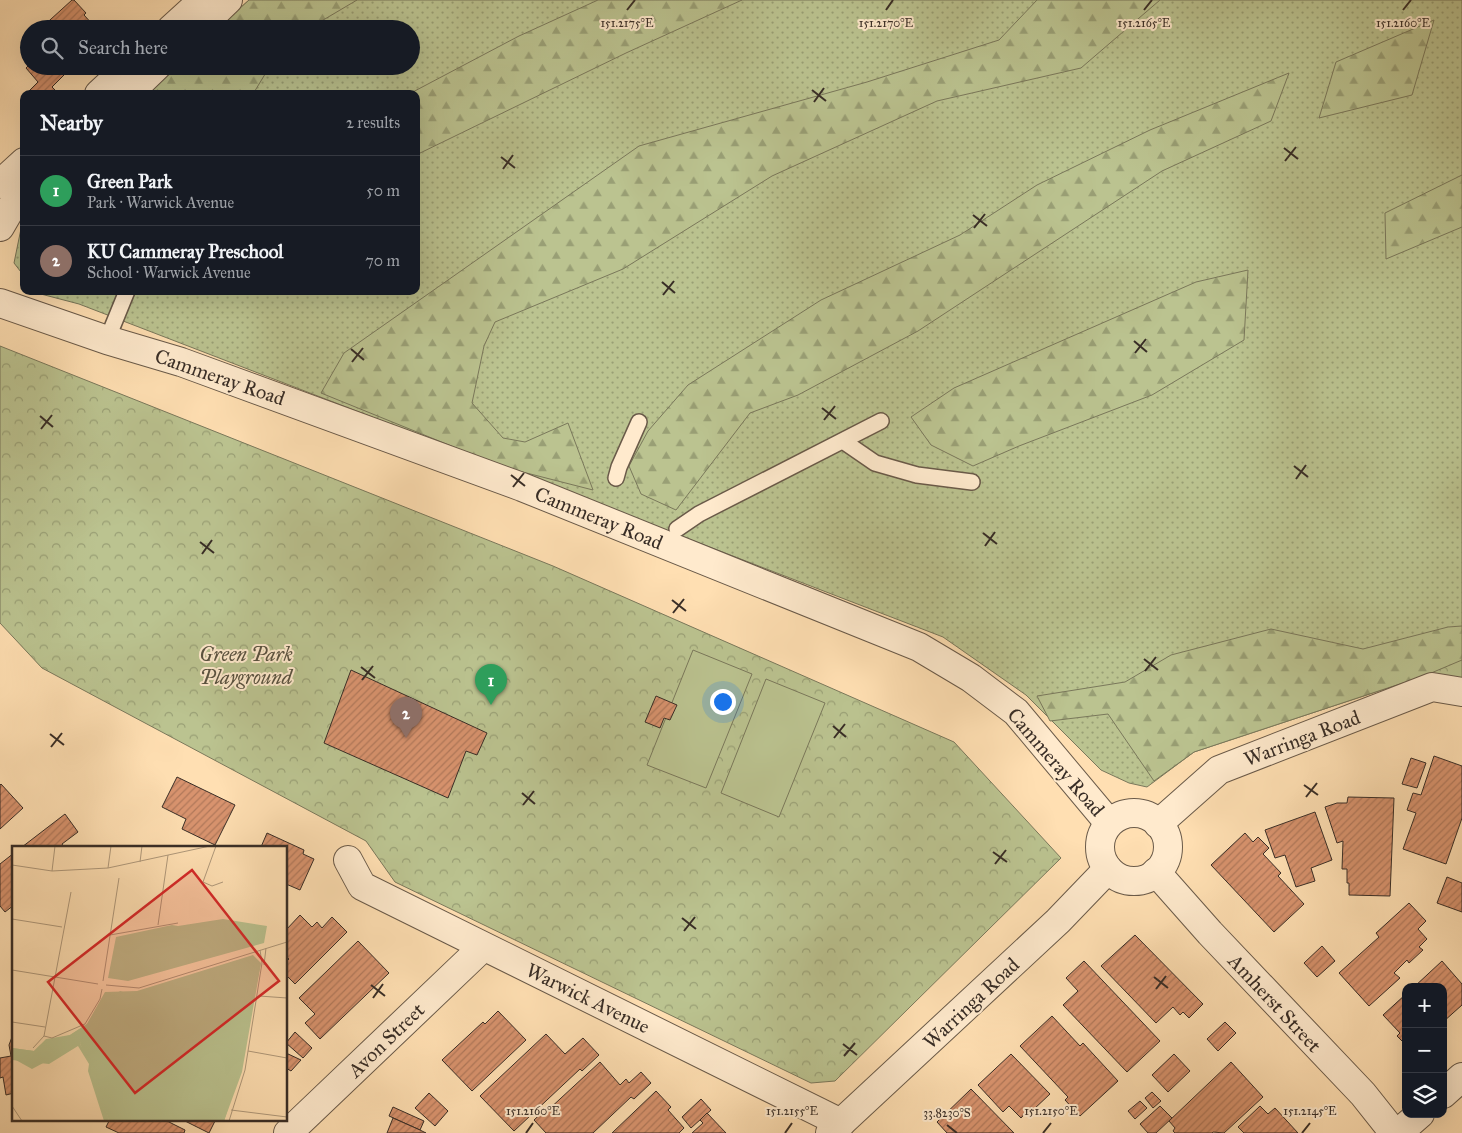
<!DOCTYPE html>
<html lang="en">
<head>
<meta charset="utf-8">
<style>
  :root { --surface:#171b24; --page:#20242c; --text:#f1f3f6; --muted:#9ea1a6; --line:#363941; --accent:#c59692 }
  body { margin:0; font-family:"IM FELL Great Primer",serif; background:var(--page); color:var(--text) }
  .controls { position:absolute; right:15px; bottom:15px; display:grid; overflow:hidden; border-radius:10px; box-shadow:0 5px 20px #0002 }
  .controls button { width:45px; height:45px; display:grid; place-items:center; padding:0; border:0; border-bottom:1px solid var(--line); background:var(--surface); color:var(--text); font:25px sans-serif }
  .you { position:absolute; left:722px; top:701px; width:18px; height:18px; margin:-12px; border:4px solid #fff; border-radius:50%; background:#1a73e8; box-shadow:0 0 0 8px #1a73e833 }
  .badge { display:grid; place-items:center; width:32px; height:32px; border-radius:50%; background:var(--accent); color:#fff; font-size:16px; font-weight:700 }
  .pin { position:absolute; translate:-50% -41px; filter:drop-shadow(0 1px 2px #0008) }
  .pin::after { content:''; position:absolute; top:26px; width:18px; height:15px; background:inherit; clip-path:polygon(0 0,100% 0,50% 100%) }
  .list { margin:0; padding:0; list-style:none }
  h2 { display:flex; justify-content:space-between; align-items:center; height:65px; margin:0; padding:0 20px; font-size:21px }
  h2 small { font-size:16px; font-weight:400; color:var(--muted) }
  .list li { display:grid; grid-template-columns:32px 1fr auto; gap:15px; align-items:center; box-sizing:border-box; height:70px; padding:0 20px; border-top:1px solid var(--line) }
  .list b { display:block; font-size:19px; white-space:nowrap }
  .list p { margin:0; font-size:16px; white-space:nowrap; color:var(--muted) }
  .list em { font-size:16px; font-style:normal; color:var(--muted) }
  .icon { flex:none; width:28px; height:28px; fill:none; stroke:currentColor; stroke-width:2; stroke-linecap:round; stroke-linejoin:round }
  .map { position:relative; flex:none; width:1462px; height:1133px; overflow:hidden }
  .search { position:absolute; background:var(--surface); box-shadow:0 5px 20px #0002; left:20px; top:20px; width:400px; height:55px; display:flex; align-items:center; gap:12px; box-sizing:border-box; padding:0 18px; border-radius:28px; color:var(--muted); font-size:19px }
  .panel { position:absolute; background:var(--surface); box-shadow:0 5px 20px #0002; left:20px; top:90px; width:400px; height:205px; border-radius:10px }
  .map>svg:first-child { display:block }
  .grass { fill:url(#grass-dots); stroke:#7a785b }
  .forest { fill:url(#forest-firs); stroke:#7a785b }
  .park { fill:url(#park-crowns); stroke:#7a785b }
  .garden { fill:#bbc390; stroke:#7a785b }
  .building { fill:url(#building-hatch); stroke:#382d26 }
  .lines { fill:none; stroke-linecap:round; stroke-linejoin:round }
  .service-casing { stroke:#6a5a49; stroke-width:18 }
  .minor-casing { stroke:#6a5a49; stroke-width:30 }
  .service { stroke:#ffeacd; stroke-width:15 }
  .minor { stroke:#ffeacd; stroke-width:28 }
  .ticks { fill:none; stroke:#382d26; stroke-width:2 }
  .labels { text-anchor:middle; stroke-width:4; stroke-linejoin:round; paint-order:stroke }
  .street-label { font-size:20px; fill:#382d26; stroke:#ffeacd }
  .park-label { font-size:20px; font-style:italic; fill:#595240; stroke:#ffeacd }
  .inset-road { fill:none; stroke:#af987a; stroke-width:1 }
  .view { fill:#d62828; fill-opacity:0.15; stroke:#d62828; stroke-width:2.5 }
  .inset-edge { fill:none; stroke:#382d26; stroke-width:2.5 }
  .ticks-label { font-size:12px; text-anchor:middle; fill:#382d26; stroke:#ffeacd; stroke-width:4; stroke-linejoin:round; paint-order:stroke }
</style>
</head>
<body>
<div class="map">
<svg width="1462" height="1133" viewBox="0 0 1462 1133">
  <defs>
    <pattern id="grass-dots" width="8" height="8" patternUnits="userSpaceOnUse" patternTransform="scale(1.25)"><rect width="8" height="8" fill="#bbc390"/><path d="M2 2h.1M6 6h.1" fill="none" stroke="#999f75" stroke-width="1.8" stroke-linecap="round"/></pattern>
    <pattern id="forest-firs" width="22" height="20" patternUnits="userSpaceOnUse" patternTransform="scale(1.25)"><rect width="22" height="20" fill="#bbc390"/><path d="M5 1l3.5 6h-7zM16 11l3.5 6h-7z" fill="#999f75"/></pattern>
    <pattern id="park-crowns" width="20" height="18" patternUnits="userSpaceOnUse" patternTransform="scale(1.25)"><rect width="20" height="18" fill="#bbc390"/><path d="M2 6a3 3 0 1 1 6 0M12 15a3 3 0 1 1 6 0" fill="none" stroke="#999f75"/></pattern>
    <pattern id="building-hatch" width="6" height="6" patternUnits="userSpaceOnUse" patternTransform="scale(1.25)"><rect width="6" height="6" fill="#d8936e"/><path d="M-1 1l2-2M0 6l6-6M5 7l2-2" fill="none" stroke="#b0785a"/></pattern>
  </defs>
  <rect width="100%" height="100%" fill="#ffdfb2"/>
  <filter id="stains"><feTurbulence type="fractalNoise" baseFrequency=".004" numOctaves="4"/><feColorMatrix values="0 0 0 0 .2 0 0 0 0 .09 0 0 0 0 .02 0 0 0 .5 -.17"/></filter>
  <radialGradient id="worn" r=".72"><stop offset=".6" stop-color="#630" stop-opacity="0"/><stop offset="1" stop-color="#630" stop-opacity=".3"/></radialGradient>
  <g class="grass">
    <path d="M249,0H1462V660L1424,676L1194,752L1147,787L1129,783L1101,770L1026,695L943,637L79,304L37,293L35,291H416V94H145L176,66H411V29H217Z"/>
    <path d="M24,214V276L14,263Z"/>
  </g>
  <g class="forest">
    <path d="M249,0H357L308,29H217Z"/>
    <path d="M598,0H742L626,53L416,155V94H409L519,36Z"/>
    <path d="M1037,0H1160L1081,68L937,101L772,176L623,269L495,322L484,346L472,403L503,438L525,442L568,423L593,490L503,467L321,393L344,353L639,146L867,82L999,40Z"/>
    <path d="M1434,20L1412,95L1319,118L1336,62Z"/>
    <path d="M176,66H270L253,94H145Z"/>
    <path d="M1289,73L1271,121L1162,171L918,331L798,395L750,413L676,510L641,494L629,466L648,431L688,385L821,300L960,235L1037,185L1150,130Z"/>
    <path d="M1462,175V227L1386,259L1385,213Z"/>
    <path d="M1248,270L1244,340L1152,395L1019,446L973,466L931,445L911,417L954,388L1196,282Z"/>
    <path d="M1462,626V680L1424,676L1194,752L1154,781L1108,714L1050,721L1037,696L1125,682L1171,655L1271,629L1363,649L1448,627Z"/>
  </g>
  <g class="park">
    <path d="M0,346L553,566L954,742L1061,858L835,1081L811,1083L395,882L366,841L42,668L0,623Z"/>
    <path d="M1462,660V680L1424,676Z"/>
  </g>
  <g class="garden">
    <path d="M693,650L752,674L706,788L647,765Z"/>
    <path d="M766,679L825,703L779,817L721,793Z"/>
  </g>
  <g class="building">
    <path d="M72,0H74L86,13L84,15L94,26L91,29H40Z"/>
    <path d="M29,65V66H73L52,87L57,92L55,94H31L29,91L38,82L26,68Z"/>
    <path d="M351,670L487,733L477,755L466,751L448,798L324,743Z"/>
    <path d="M656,696L677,705L670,720L664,718L660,728L645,722Z"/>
    <path d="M1434,756L1462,766V818L1446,864L1403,849L1416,813L1407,810L1413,793L1421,795Z"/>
    <path d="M1411,758L1426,763L1417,788L1402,784Z"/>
    <path d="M177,777L235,805L215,845L182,829L186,819L162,807Z"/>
    <path d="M1,784L23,808L0,829V785Z"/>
    <path d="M1348,797L1394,798L1390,896L1349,895V883H1347V869H1342L1343,841L1337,843L1325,807L1337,803H1347Z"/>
    <path d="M1315,812L1332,860L1311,868L1315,881L1296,887L1285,855L1275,858L1265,830Z"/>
    <path d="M65,814L78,832L62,844L64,847H22Z"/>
    <path d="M267,833L304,850L303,854L314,859L300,890L286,884V847H261Z"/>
    <path d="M1245,833L1253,842L1258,837L1269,848L1263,854L1281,873L1278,876L1304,904L1274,932L1211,865Z"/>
    <path d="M14,853V905L5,912L0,906V864Z"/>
    <path d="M1447,877L1462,883V912L1437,903Z"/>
    <path d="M1409,903L1426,921L1418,929L1427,939L1419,947L1423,950L1409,963L1407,960L1394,973L1400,978L1369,1006L1339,973L1379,937L1376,933Z"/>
    <path d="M300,915L312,927L317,922L322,928L332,917L347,932L295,984L286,975V962L289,959L286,956V930Z"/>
    <path d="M1135,935L1203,1004L1189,1018L1183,1012L1180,1015L1173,1007L1156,1023L1101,966Z"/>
    <path d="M358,941L389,973L320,1039L305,1023L315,1014L299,998Z"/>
    <path d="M1322,946L1335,961L1317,977L1304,963Z"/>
    <path d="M1084,961L1160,1041L1127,1072L1063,1005L1078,991L1066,978Z"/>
    <path d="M1442,961L1462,984V1005L1443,1022V987H1414Z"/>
    <path d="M1406,994V1045L1397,1036L1400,1033L1383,1015Z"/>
    <path d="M498,1011L526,1040L472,1091L442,1060L483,1022L485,1024Z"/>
    <path d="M1052,1016L1080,1046L1083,1043L1118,1081L1080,1116L1065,1100L1068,1097L1020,1046Z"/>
    <path d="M1225,1022L1236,1033L1218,1051L1207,1039Z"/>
    <path d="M295,1032L312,1048L303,1058L286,1043Z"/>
    <path d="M546,1034L565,1054L583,1038L599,1055L582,1071L580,1069L514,1131L480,1096Z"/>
    <path d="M12,1037H14V1093L6,1095L3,1077L0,1078V1058L11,1056L9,1045Z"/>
    <path d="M286,1053L301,1060L291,1071L286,1068Z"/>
    <path d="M1011,1054L1050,1094L1033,1110L1031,1107L1021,1118L1009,1106L1003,1112L978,1085Z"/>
    <path d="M1174,1054L1190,1071L1168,1092L1152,1075Z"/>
    <path d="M600,1062L620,1085L626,1079L629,1083L641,1072L651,1083L634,1099L631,1097L593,1133H546L534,1120L546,1109L547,1111Z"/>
    <path d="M1231,1062L1263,1097L1224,1133L1213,1132L1212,1133H1175L1173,1131L1175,1128L1169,1121Z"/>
    <path d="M971,1089L1014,1133H947L937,1122Z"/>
    <path d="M656,1091L671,1107L668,1110L684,1128L679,1133H612Z"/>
    <path d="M1152,1092L1161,1101L1153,1108L1145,1098Z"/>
    <path d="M429,1093L448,1111L435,1126L415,1108Z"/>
    <path d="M701,1099L711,1110L691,1128L682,1117Z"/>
    <path d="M1140,1101L1147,1108L1135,1119L1128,1111Z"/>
    <path d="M1160,1106L1172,1118L1156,1133H1148L1140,1124Z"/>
    <path d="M1260,1106L1268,1114L1275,1108L1298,1133H1244L1238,1127Z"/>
    <path d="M393,1107L424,1121L420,1130L389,1116Z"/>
    <path d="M707,1113L726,1133H692L703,1123L700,1120Z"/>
    <path d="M393,1118L420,1130L426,1133H387Z"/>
    <path d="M110,1119H163L185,1130L184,1133H119L106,1127Z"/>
    <path d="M181,1119H216L209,1133Z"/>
  </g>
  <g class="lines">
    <defs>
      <g id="service">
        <path d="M107,340L127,291"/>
        <path d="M843,441L875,463L917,475L972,482"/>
        <path d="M616,478L619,467L639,422"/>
        <path d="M677,529L699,514L881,421"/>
      </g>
      <g id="minor">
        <path d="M171,29L203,0"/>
        <path d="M198,29L228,0"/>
        <path d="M99,94L129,66"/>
        <path d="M128,94L157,66"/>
        <path d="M0,184L24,162"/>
        <path d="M0,227L18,196L24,191"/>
        <path d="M0,303L107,340L181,362L522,487L919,647L971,678L1016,712L1109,823"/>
        <circle cx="1134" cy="847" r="34"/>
        <path d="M1158,824L1219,770L1432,687L1462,692"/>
        <path d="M348,860L362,886L841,1123"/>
        <path d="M1156,872L1210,933L1363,1094L1394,1133"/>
        <path d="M1443,1094L1462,1077"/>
        <path d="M288,1133L483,947"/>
        <path d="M830,1133L1058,921L1108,869"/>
        <path d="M1398,1133L1420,1114"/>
      </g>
    </defs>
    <use href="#service" class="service-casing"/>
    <use href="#minor" class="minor-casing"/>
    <use href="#service" class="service"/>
    <use href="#minor" class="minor"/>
  </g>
  <path class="ticks" d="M627,10L635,0M886,10L893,0M1144,10L1152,0M1403,10L1411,0M812,90L826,101M814,102L824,88M1284,148L1298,159M501,157L515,168M1285,161L1296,147M503,169L513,155M973,215L987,226M974,228L985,214M662,282L675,293M663,295L674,281M1134,341L1147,352M351,349L364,360M1135,353L1146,339M352,362L363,348M822,408L836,419M40,416L53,427M824,420L835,406M41,429L52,415M1294,466L1308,477M511,475L525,486M1296,479L1306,465M513,487L524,473M983,533L997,544M200,542L214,553M985,546L995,532M202,554L212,540M672,600L686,611M673,613L684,599M1144,659L1158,670M361,667L375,678M1145,671L1156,657M362,680L373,666M833,726L846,737M50,734L64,745M834,738L845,724M51,747L62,733M1304,785L1318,795M522,793L535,804M1306,797L1317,783M523,805L534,791M993,852L1007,862M995,864L1006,850M682,918L696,929M684,931L695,917M1154,977L1168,988M371,985L385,996M1156,989L1166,976M373,998L383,984M843,1044L857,1055M844,1056L855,1043M947,1125L957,1133M526,1133L533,1123M785,1133L792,1123M1043,1133L1051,1123M1302,1133L1310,1123"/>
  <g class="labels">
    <g class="street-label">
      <text transform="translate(220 377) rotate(19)" y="7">Cammeray Road</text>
      <text transform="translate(599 518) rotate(22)" y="7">Cammeray Road</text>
      <text transform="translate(1302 738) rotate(-21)" y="7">Warringa Road</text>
      <text transform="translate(1056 762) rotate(49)" y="7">Cammeray Road</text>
      <text transform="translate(588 998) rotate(26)" y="7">Warwick Avenue</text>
      <text transform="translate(971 1003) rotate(-43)" y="7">Warringa Road</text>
      <text transform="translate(1275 1003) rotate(47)" y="7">Amherst Street</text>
      <text transform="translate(386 1040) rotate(-44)" y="7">Avon Street</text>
    </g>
    <g class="park-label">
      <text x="246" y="661">Green Park<tspan x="246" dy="23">Playground</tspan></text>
    </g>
  </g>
  <g transform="translate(12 846)">
    <rect width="275" height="275" fill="#ffdfb2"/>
    <path d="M241,109L249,117L223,241L212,275H97L80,220L68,198L69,189L93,146L125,145Z" fill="#bbc390"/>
    <path d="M249,117L230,226L212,275H203L200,251L236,153L234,144L242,118ZM205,121L193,170L165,208L164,221L158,230L152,225L155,211L167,197L193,141L189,132L184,131L178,137L171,132ZM166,136L169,138V150L134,227L132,221L161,152V137ZM224,136L227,137L223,148L198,204H189ZM108,145L111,146L93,171L83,176L50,207L20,223L2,213L0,202L22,205L34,193L58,189L75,178L93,147L103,150ZM135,164H145L123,204L118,197ZM186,212L189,216L183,230L186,239L178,251L163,252ZM111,216L114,221L96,254L92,245Z" fill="#bbc390"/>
    <path d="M211,73L255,80L252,97L116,135L96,132L104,91L160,79L166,80ZM75,178L68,198L81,217L97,274L92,275L76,225L77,218L66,200L37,218L0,214V202L22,205L28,199L58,189Z" fill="#bbc390"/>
    <path class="inset-road" d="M204,0L191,36L200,40L211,36M128,16L130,0M0,19L40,25L96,22L198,0M96,22L99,0M40,25L43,0M0,73L50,81M146,79L156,9M98,89L166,77M252,119L254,102M0,124L86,138M91,135L107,32M94,139L127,142L275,96M247,150L275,152M0,176L33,181M32,190L59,46M21,202L32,190L40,192L73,178L88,153L90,143M236,205L275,212M0,260L10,275M219,264L275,271M217,275L233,224L250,117L248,104"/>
    <path class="view" d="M180,24L267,135L123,247L36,136Z"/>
    <rect width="275" height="275" class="inset-edge"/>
  </g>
  <g class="ticks-label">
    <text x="627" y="27">151.2175°E</text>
    <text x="886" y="27">151.2170°E</text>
    <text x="1144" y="27">151.2165°E</text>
    <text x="1403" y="27">151.2160°E</text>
    <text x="533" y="1115">151.2160°E</text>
    <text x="792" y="1115">151.2155°E</text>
    <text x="1051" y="1115">151.2150°E</text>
    <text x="1310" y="1115">151.2145°E</text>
    <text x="947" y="1117">33.8230°S</text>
  </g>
  <rect width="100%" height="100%" filter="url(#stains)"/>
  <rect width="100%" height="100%" fill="url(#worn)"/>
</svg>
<div class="controls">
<button>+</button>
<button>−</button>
<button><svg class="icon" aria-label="layers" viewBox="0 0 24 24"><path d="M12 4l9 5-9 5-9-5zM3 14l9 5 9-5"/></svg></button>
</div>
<div class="you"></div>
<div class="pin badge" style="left:491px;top:705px;background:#2e9e5b">1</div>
<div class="pin badge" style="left:406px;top:738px;background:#8d6e63">2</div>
<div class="search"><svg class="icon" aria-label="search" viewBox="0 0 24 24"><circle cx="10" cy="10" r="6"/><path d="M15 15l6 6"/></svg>Search here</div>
<section class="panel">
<h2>Nearby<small>2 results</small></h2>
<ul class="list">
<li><span class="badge" style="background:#2e9e5b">1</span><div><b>Green Park</b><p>Park · Warwick Avenue</p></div><em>50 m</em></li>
<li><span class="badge" style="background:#8d6e63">2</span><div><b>KU Cammeray Preschool</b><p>School · Warwick Avenue</p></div><em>70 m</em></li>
</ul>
</section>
</div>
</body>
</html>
